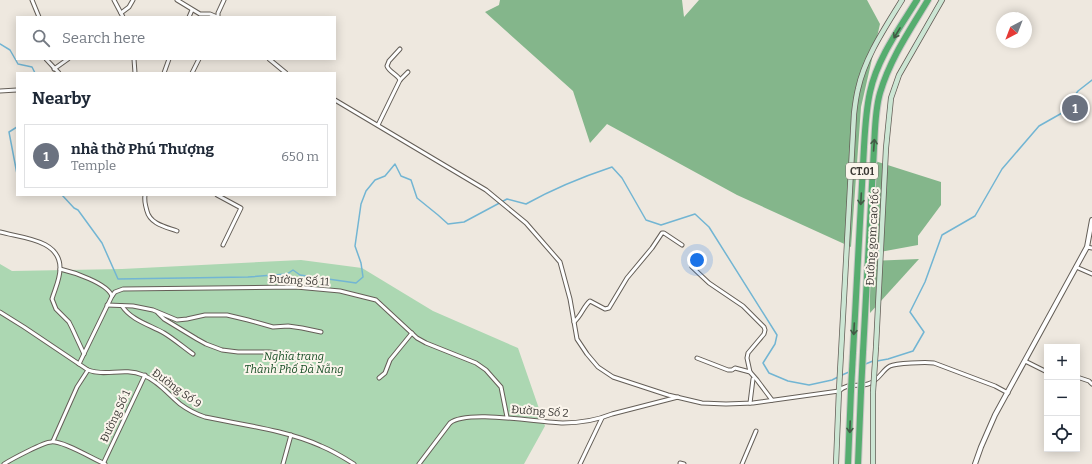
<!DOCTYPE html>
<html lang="en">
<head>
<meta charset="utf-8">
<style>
  :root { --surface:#fff; --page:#f2f2f3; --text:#1f2937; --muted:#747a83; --line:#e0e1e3; --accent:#8a4320 }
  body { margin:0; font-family:Bitter,serif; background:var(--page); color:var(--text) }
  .controls { position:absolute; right:12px; bottom:12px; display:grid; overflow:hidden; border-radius:0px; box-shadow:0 2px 10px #0003 }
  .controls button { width:36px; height:36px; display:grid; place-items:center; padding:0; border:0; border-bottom:1px solid var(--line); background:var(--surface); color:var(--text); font:20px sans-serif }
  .compass { position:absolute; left:996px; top:12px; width:36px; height:36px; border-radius:50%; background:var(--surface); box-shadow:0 2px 10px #0003; rotate:222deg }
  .you { position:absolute; left:697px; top:260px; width:14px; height:14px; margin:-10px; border:3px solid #fff; border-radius:50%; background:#1a73e8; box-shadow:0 0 0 6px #1a73e833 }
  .badge { display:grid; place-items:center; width:26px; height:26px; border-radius:50%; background:var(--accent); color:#fff; font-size:13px; font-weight:700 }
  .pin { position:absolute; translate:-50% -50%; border:2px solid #fff; box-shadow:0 1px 4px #0006 }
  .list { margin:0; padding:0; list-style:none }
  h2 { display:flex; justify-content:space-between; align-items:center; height:52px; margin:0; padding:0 16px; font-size:17px }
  h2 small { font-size:13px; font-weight:400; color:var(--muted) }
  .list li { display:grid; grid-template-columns:26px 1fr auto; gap:12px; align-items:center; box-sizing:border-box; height:64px; margin:0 8px 8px; padding:0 8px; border:1px solid var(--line); border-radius:0px }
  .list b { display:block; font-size:15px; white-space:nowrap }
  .list p { margin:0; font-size:13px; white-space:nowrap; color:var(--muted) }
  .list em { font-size:13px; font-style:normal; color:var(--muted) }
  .icon { flex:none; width:22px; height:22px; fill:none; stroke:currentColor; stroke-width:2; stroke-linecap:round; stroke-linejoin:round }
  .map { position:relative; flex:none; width:1092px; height:464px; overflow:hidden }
  .search { position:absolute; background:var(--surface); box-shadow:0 2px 10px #0003; left:16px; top:16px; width:320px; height:44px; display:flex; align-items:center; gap:10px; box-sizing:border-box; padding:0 14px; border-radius:0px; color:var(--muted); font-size:15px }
  .panel { position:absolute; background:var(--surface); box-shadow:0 2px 10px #0003; left:16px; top:72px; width:320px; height:124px; border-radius:0px }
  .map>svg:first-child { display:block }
  .green { fill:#acd7b2 }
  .forest { fill:#84b68b }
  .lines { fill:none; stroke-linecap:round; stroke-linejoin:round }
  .stream { stroke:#72b5d3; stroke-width:1.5 }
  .minor-casing { stroke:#645e57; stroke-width:5 }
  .tertiary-casing { stroke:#645e57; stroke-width:6 }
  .secondary-casing { stroke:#645e57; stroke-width:6 }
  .motorway-casing { stroke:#c8c7c6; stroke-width:8 }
  .minor { stroke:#fff; stroke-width:3 }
  .tertiary { stroke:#fff; stroke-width:4 }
  .secondary { stroke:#cce6d4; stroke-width:4.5 }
  .motorway { stroke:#56ad6f; stroke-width:6 }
  .secondary-bridge-casing { stroke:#645e57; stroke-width:6; stroke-linecap:butt }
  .motorway-bridge-casing { stroke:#c8c7c6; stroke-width:8; stroke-linecap:butt }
  .secondary-bridge { stroke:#cce6d4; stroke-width:4.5 }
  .motorway-bridge { stroke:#56ad6f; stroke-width:6 }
  .oneway { stroke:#425a45 }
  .labels { text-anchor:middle; stroke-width:4; stroke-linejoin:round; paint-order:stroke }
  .shield { fill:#fbf5ec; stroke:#73706a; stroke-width:1 }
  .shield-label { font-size:10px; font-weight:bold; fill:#393733 }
  .street-label { font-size:11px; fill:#393733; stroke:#fbf5ec }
  .park-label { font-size:11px; font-style:italic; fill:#154c23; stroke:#fbf5ec }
</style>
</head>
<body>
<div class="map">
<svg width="1092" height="464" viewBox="0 0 1092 464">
  <rect width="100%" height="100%" fill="#eee8df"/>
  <path class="green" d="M301,260L362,268L433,311L518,348L545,426L524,464H0V264L12,271L122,269Z"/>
  <g class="forest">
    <path d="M500,0H682L684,17L699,0H867L880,24L861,107L851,247L737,195L607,124L590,143L573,91L485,12L499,5Z"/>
    <path d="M875,161L941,182V205L918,236V245L869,254Z"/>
    <path d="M919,259L870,313V261Z"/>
  </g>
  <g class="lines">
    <g class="stream">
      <path d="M0,44L10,50L18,64L32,67L35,73"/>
      <path d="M17,127L9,132L17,174"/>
      <path d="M62,195L74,208L78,210L102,243L118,279L248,277L287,274L293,270L300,275L356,283L363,277L361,263L355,246L361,204L366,191L375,180L385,176L395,164L401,176L411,180L417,198L438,215L448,224L464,222L507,199L526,204C553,189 582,177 612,167L622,178L646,220L661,225L695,214L709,227L777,335L775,344L763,363L769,373L788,381L809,385L832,380L838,377"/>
      <path d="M877,361L888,359L913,351L924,332L910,312L925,282L942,235L975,216L1002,169L1039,126L1062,113L1078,91L1092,80"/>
      <path d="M863,365L873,361"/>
      <path d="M842,375L849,372"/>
    </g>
    <defs>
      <g id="minor">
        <path d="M32,0L39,17"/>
        <path d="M114,0L123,17"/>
        <path d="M177,0L200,14H210L217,17"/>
        <path d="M121,13L129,7L133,0"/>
        <path d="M189,17L192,10"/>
        <path d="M218,17V13L224,0"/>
        <path d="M400,49L389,61L387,66C389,72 397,74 400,80"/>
        <path d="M46,59L59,73"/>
        <path d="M134,59L135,73"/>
        <path d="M269,59L286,73"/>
        <path d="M54,69L68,59"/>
        <path d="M164,73L169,59"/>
        <path d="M192,73L199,59"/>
        <path d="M0,91L17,90"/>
        <path d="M335,100L486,190L526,223L560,262L570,299L577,339L587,354L598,367L613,377L668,395L702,403L726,404L753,403L839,391C848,382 858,387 868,384C879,381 882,370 890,366C896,363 926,362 934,363L995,386L1008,393"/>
        <path d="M378,125L400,80L408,72"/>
        <path d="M145,195C144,201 145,204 147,211C150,224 166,227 177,231"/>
        <path d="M217,195L241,208L223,245"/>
        <path d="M0,232C21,238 61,239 60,269C60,279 55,289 52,299L56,309L69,322L72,328L84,354"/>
        <path d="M1087,247L1092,248"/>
        <path d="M692,267L709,283L743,306L764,327L765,330L764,334L748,353L747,358L750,372"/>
        <path d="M1076,267L1092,274"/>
        <path d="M60,269C73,272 107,283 112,296"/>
        <path d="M107,305L133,306L153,310L177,320L187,319L205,315H227L248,320L273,327L288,326L302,328L321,332"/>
        <path d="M122,306C131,320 150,325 164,333C174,339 183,347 193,354"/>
        <path d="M0,312L24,327L88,370C106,377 123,367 143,375C158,381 168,394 180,404C188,410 196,414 205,417C243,425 286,430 321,446C333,451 343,457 354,464"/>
        <path d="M158,313L164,319L197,339L206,344L222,350L238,352H269L307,356L313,358"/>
        <path d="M574,322C582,315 583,307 590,301L605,309L609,308L627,278L652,248L662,233H664L682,245"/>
        <path d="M697,358L728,370H732L735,368L750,372L757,380L772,400"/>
        <path d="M1025,361L1047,372"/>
        <path d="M79,364L112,296L115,292L123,289L296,287L340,291L376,300L417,338L426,343L476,363L486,370L501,387L507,417"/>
        <path d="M1077,377L1089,381L1092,384"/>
        <path d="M379,378L385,373L390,360L412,333"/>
        <path d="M750,403L753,379"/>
        <path d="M53,441L77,387L88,370"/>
        <path d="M680,463L684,464"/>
        <path d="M4,464C12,459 44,442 51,442C62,440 93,459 105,464"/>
        <path d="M103,464L145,375"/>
        <path d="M283,464L291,435"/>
        <path d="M419,464L450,423C467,409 540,423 563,423C580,423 597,420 612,414L678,397"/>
        <path d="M580,464L602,418"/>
        <path d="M742,464L756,431"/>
      </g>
      <path id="tertiary" d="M975,464L981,447L995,415L1087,247L1092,220"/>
      <g id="secondary">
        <path d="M876,347L886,148L891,98L899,75L942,0"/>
        <path d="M873,392V464"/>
        <path d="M836,464L839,390L854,114C855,105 856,97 858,89C865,57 885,28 902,0"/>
      </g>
      <g id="motorway">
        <path d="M863,352L874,148C875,130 875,110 880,93C890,59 910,30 928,0"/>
        <path d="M853,353L864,147C865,129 866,110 870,92C877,59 899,29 917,0"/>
        <path d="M848,464L851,390"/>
        <path d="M858,464L861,391"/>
      </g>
    </defs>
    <use href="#minor" class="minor-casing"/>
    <use href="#tertiary" class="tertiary-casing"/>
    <use href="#secondary" class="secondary-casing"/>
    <use href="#motorway" class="motorway-casing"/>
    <use href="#minor" class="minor"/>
    <use href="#tertiary" class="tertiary"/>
    <use href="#secondary" class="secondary"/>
    <use href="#motorway" class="motorway"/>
    <defs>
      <path id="secondary-bridge" d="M873,392L876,347"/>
      <g id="motorway-bridge">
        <path d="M851,390L853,353"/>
        <path d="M861,391L863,352"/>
      </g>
    </defs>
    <use href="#secondary-bridge" class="secondary-bridge-casing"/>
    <use href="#motorway-bridge" class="motorway-bridge-casing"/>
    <use href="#secondary-bridge" class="secondary-bridge"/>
    <use href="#motorway-bridge" class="motorway-bridge"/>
  </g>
  <defs><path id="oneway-shaft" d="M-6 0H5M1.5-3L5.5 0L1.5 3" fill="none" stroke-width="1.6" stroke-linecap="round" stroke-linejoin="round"/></defs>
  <g class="oneway">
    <use href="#oneway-shaft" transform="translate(897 33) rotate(121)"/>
    <use href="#oneway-shaft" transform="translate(874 145) rotate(-86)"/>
    <use href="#oneway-shaft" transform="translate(861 199) rotate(93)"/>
    <use href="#oneway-shaft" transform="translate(854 329) rotate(93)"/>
    <use href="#oneway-shaft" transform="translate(850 427) rotate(92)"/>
  </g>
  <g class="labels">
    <rect class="shield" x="846" y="163" width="32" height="16" rx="3"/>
    <g class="shield-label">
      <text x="862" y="175">CT.01</text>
    </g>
    <g class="street-label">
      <text transform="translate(872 237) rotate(-87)" y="4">Đường gom cao tốc</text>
      <text transform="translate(299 280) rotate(3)" y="4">Đường Số 11</text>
      <text transform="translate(177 388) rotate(36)" y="4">Đường Số 9</text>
      <text transform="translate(540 411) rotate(4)" y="4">Đường Số 2</text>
      <text transform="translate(115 416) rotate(-65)" y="4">Đường Số 1</text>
    </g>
    <g class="park-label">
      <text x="294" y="360">Nghĩa trang<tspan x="294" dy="13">Thành Phố Đà Nẵng</tspan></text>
    </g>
  </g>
</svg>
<div class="controls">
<button>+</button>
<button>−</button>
<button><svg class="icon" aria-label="locate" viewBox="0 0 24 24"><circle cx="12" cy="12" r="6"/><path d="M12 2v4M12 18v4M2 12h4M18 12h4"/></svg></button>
</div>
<svg class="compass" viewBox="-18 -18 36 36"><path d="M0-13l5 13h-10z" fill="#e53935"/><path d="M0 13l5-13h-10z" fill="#747a83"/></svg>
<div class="you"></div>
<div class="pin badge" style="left:1075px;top:108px;background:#6b7280">1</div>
<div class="search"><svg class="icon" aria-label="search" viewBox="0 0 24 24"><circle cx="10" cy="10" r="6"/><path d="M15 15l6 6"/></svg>Search here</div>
<section class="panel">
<h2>Nearby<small></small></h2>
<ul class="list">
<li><span class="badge" style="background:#6b7280">1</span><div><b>nhà thờ Phú Thượng</b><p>Temple</p></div><em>650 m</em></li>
</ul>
</section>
</div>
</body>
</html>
